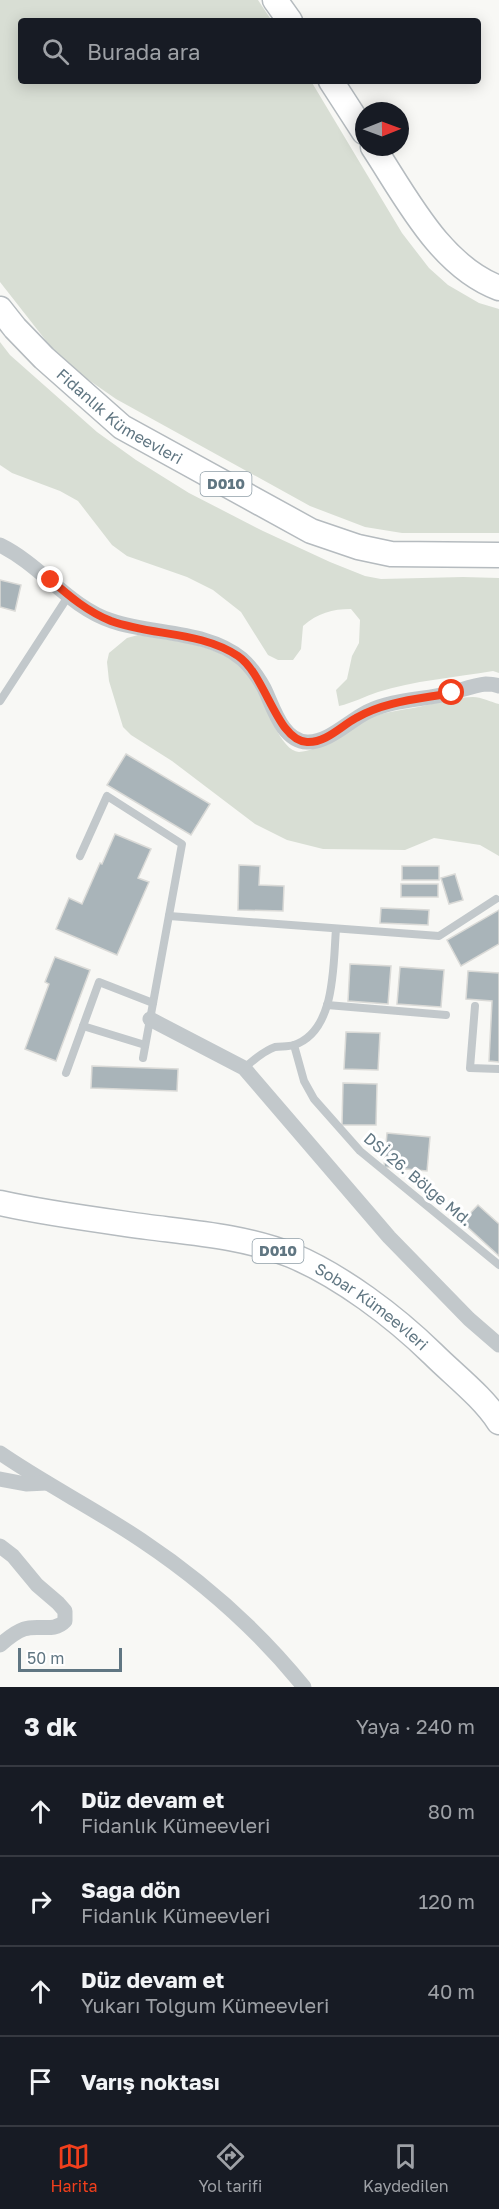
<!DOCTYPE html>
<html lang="tr">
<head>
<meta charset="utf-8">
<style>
  :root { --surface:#171b24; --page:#242831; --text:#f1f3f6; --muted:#9ea1a6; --line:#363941; --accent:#f13f1c }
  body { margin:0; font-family:"Golos Text",sans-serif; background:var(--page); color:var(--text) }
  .compass { position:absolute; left:355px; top:102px; width:54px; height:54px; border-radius:50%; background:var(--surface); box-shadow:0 3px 15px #0003; rotate:89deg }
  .scale { position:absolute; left:18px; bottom:15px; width:104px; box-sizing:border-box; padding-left:6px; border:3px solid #607682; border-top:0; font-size:16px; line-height:21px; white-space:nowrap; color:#607682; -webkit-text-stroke:4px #fff; paint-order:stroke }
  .stop { position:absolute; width:18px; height:18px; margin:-14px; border:4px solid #f13f1c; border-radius:50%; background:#fff }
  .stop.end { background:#f13f1c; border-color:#fff; box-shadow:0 2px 6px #0008 }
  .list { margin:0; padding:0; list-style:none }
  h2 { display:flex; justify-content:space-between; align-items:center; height:78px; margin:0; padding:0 24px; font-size:26px }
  h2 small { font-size:20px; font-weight:400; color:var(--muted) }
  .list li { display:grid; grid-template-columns:39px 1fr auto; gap:18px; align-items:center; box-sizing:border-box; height:90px; padding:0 24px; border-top:2px solid var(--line) }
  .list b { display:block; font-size:22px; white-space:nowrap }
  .list p { margin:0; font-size:20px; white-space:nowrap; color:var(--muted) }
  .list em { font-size:20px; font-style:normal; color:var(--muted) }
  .icon { flex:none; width:33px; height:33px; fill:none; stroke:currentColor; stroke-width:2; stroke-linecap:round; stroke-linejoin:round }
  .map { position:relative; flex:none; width:499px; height:1687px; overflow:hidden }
  .search { position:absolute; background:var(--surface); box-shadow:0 3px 15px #0003; left:18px; right:18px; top:18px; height:66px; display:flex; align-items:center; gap:15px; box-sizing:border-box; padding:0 21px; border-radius:6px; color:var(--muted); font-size:22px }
  .sheet { height:438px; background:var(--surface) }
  nav { display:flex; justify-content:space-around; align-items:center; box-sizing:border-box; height:84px; border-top:2px solid var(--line); background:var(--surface); font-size:16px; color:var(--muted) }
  nav a { display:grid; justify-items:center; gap:3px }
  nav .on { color:var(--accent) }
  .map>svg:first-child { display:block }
  .green { fill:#d8ded4 }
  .building { fill:#a9b4b9; stroke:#dadad7; stroke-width:1.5 }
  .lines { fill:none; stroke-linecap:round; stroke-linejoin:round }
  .primary-casing { stroke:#b5bbbf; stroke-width:27 }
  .service { stroke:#c2c8cb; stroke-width:8 }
  .minor { stroke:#c2c8cb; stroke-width:15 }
  .primary { stroke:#fff; stroke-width:24 }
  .route { stroke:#f13f1c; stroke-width:8 }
  .labels { text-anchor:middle; stroke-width:6; stroke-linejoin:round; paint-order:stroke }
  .shield { fill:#fff; stroke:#909fa8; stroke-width:1.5 }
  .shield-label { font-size:15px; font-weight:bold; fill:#607682 }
  .street-label { font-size:16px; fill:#607682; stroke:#fff }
</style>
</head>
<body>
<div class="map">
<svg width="499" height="1687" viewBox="0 0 499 1687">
  <rect width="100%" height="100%" fill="#f8f8f5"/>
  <g class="green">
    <path d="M0,0H258L272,21H21V81H311L402,233L429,268L448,285L479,303L499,309V533H402L365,527L310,506L116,399L70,367L47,342L0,282Z"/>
    <path d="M0,342L10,355L97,432L136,460L189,493L263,531L330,562L365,576L381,579L463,577L499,578V673L493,671C457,677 412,681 378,692C365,696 353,703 339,706L336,690L347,679L352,656L359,643L360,620L351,609C332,609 318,613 303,626L301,649L293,660H278L268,655L241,612L213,590L187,577L127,556L112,545L78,501L60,491L12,473L0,465Z"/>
    <path d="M138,635C175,641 222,644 248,674C262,690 278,752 299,752C319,751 347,729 365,720C384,711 407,710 427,705C442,702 458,697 473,697C481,697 491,702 499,704V856L480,845L434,838L405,850L323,849L287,840L255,824L172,761L131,735L123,727L109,681L107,662L109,653L127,638Z"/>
  </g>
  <g class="building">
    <path d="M0,580L21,585L15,611L0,607Z"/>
    <path d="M126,754L210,804L191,835L107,785Z"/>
    <path d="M115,834L151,849L138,878L149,882L117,955L56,929L69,898L82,904L100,863L102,864Z"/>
    <path d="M239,865L260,866L259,885L284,886L283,911L238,910Z"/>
    <rect x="402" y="866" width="37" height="14"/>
    <path d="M455,874L463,900L449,904L441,878Z"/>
    <rect x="401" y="884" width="37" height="13"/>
    <path d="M381,908L429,910L428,925L380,923Z"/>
    <path d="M499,910V944L461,966L447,940Z"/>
    <path d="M55,957L90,970L56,1061L25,1049L49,984L45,982Z"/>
    <path d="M350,964L391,966L388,1004L348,1001Z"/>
    <path d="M400,967L444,970L441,1007L397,1004Z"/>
    <path d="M468,971L499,973V1062L489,1061L492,1001L466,999Z"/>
    <path d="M346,1032L380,1033L378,1070L344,1069Z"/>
    <path d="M92,1066L178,1069L177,1091L91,1088Z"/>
    <path d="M343,1083L377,1084L376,1125H342Z"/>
    <path d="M387,1133L430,1137L427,1171L384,1167Z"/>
    <path d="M478,1205L499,1224V1256L462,1222Z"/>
  </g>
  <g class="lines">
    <defs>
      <g id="primary">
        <path d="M275,0L290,21"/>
        <path d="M331,81L364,132"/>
        <path d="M373,147C406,197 440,266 499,288"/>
        <path id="s1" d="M0,309L15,328L44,358L122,427L311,531L358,547L391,554L499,555"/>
        <path id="s2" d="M0,1203C49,1214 99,1220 148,1227C196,1233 246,1237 291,1255C341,1276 394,1316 433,1354C454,1375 483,1397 499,1422"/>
      </g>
    </defs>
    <use href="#primary" class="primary-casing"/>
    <g class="service">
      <path d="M0,701L69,595"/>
      <path d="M80,856L107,796L182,844L143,1058"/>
      <path d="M169,916L439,936L496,899"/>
      <path d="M327,1005L446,1015"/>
      <path d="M475,1006L470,1068L499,1069"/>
      <path d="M83,1026L145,1045"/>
      <path d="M294,1045L304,1081L314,1099L360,1151L499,1265"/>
      <path d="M244,1068C254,1060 263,1051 275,1047C281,1046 288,1047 294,1045C336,1031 333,965 336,929"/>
      <path d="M66,1073L99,982L153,1003"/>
    </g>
    <g class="minor">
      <path d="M0,545C41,565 69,607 112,621C153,635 207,630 242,659C251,667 258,677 264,688C273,706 282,741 307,742C328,743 349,721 367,712C393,699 423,700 451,693C462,690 474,685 486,684C491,684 494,684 499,686"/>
      <path d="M150,1019L244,1068L389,1237L469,1319L499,1345"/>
      <path d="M0,1453C45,1484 95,1509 141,1540C201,1580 258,1630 304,1687"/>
      <path d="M0,1479L26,1484L47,1483"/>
      <path d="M0,1546L13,1556L37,1585L58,1603L65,1611V1621C54,1633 38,1624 24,1629C15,1632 7,1639 0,1645"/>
    </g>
    <use href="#primary" class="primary"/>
  </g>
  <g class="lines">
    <path class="route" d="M51,580C69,596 88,612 111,621C152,636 200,631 238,656C266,675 277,741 307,742C326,743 341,726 356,718C385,701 420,699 452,693"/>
  </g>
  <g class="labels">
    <g class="shield">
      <rect x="200.5" y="472" width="51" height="24" rx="4.5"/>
      <rect x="252.5" y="1239" width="51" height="24" rx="4.5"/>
    </g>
    <g class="shield-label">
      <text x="226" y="489">D010</text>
      <text x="278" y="1256">D010</text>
    </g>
    <g class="street-label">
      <text dy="6" stroke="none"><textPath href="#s1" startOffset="162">Fidanlık Kümeevleri</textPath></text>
      <text transform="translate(418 1179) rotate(40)" y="6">DSİ 26. Bölge Md.</text>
      <text dy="6" stroke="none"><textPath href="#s2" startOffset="392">Sobar Kümeevleri</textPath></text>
    </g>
  </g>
</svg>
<svg class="compass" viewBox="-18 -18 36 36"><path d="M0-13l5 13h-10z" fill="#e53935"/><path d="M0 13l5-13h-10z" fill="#9ea1a6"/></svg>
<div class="scale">50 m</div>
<div class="stop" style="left:452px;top:693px"></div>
<div class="stop end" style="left:51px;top:580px"></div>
<div class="search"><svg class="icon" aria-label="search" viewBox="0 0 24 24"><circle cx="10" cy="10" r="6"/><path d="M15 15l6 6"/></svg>Burada ara</div>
</div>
<section class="sheet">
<h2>3 dk<small>Yaya · 240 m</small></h2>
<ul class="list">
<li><svg class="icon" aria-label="ahead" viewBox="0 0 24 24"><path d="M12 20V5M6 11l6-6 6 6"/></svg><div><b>Düz devam et</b><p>Fidanlık Kümeevleri</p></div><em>80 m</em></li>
<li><svg class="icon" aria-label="right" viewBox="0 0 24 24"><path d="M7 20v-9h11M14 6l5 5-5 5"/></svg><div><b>Sağa dön</b><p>Fidanlık Kümeevleri</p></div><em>120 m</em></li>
<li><svg class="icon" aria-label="ahead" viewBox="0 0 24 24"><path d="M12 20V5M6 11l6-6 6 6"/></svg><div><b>Düz devam et</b><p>Yukarı Tolgum Kümeevleri</p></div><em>40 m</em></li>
<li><svg class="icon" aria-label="arrive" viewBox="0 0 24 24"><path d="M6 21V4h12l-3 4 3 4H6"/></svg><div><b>Varış noktası</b></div></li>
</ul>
</section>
<nav>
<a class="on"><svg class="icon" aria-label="map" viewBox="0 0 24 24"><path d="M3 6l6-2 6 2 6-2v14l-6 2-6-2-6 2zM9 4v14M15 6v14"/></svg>Harita</a>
<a><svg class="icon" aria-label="directions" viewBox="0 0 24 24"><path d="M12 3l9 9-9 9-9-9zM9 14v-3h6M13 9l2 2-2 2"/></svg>Yol tarifi</a>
<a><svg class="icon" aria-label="saved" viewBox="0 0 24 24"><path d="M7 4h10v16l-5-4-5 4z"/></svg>Kaydedilen</a>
</nav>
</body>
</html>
